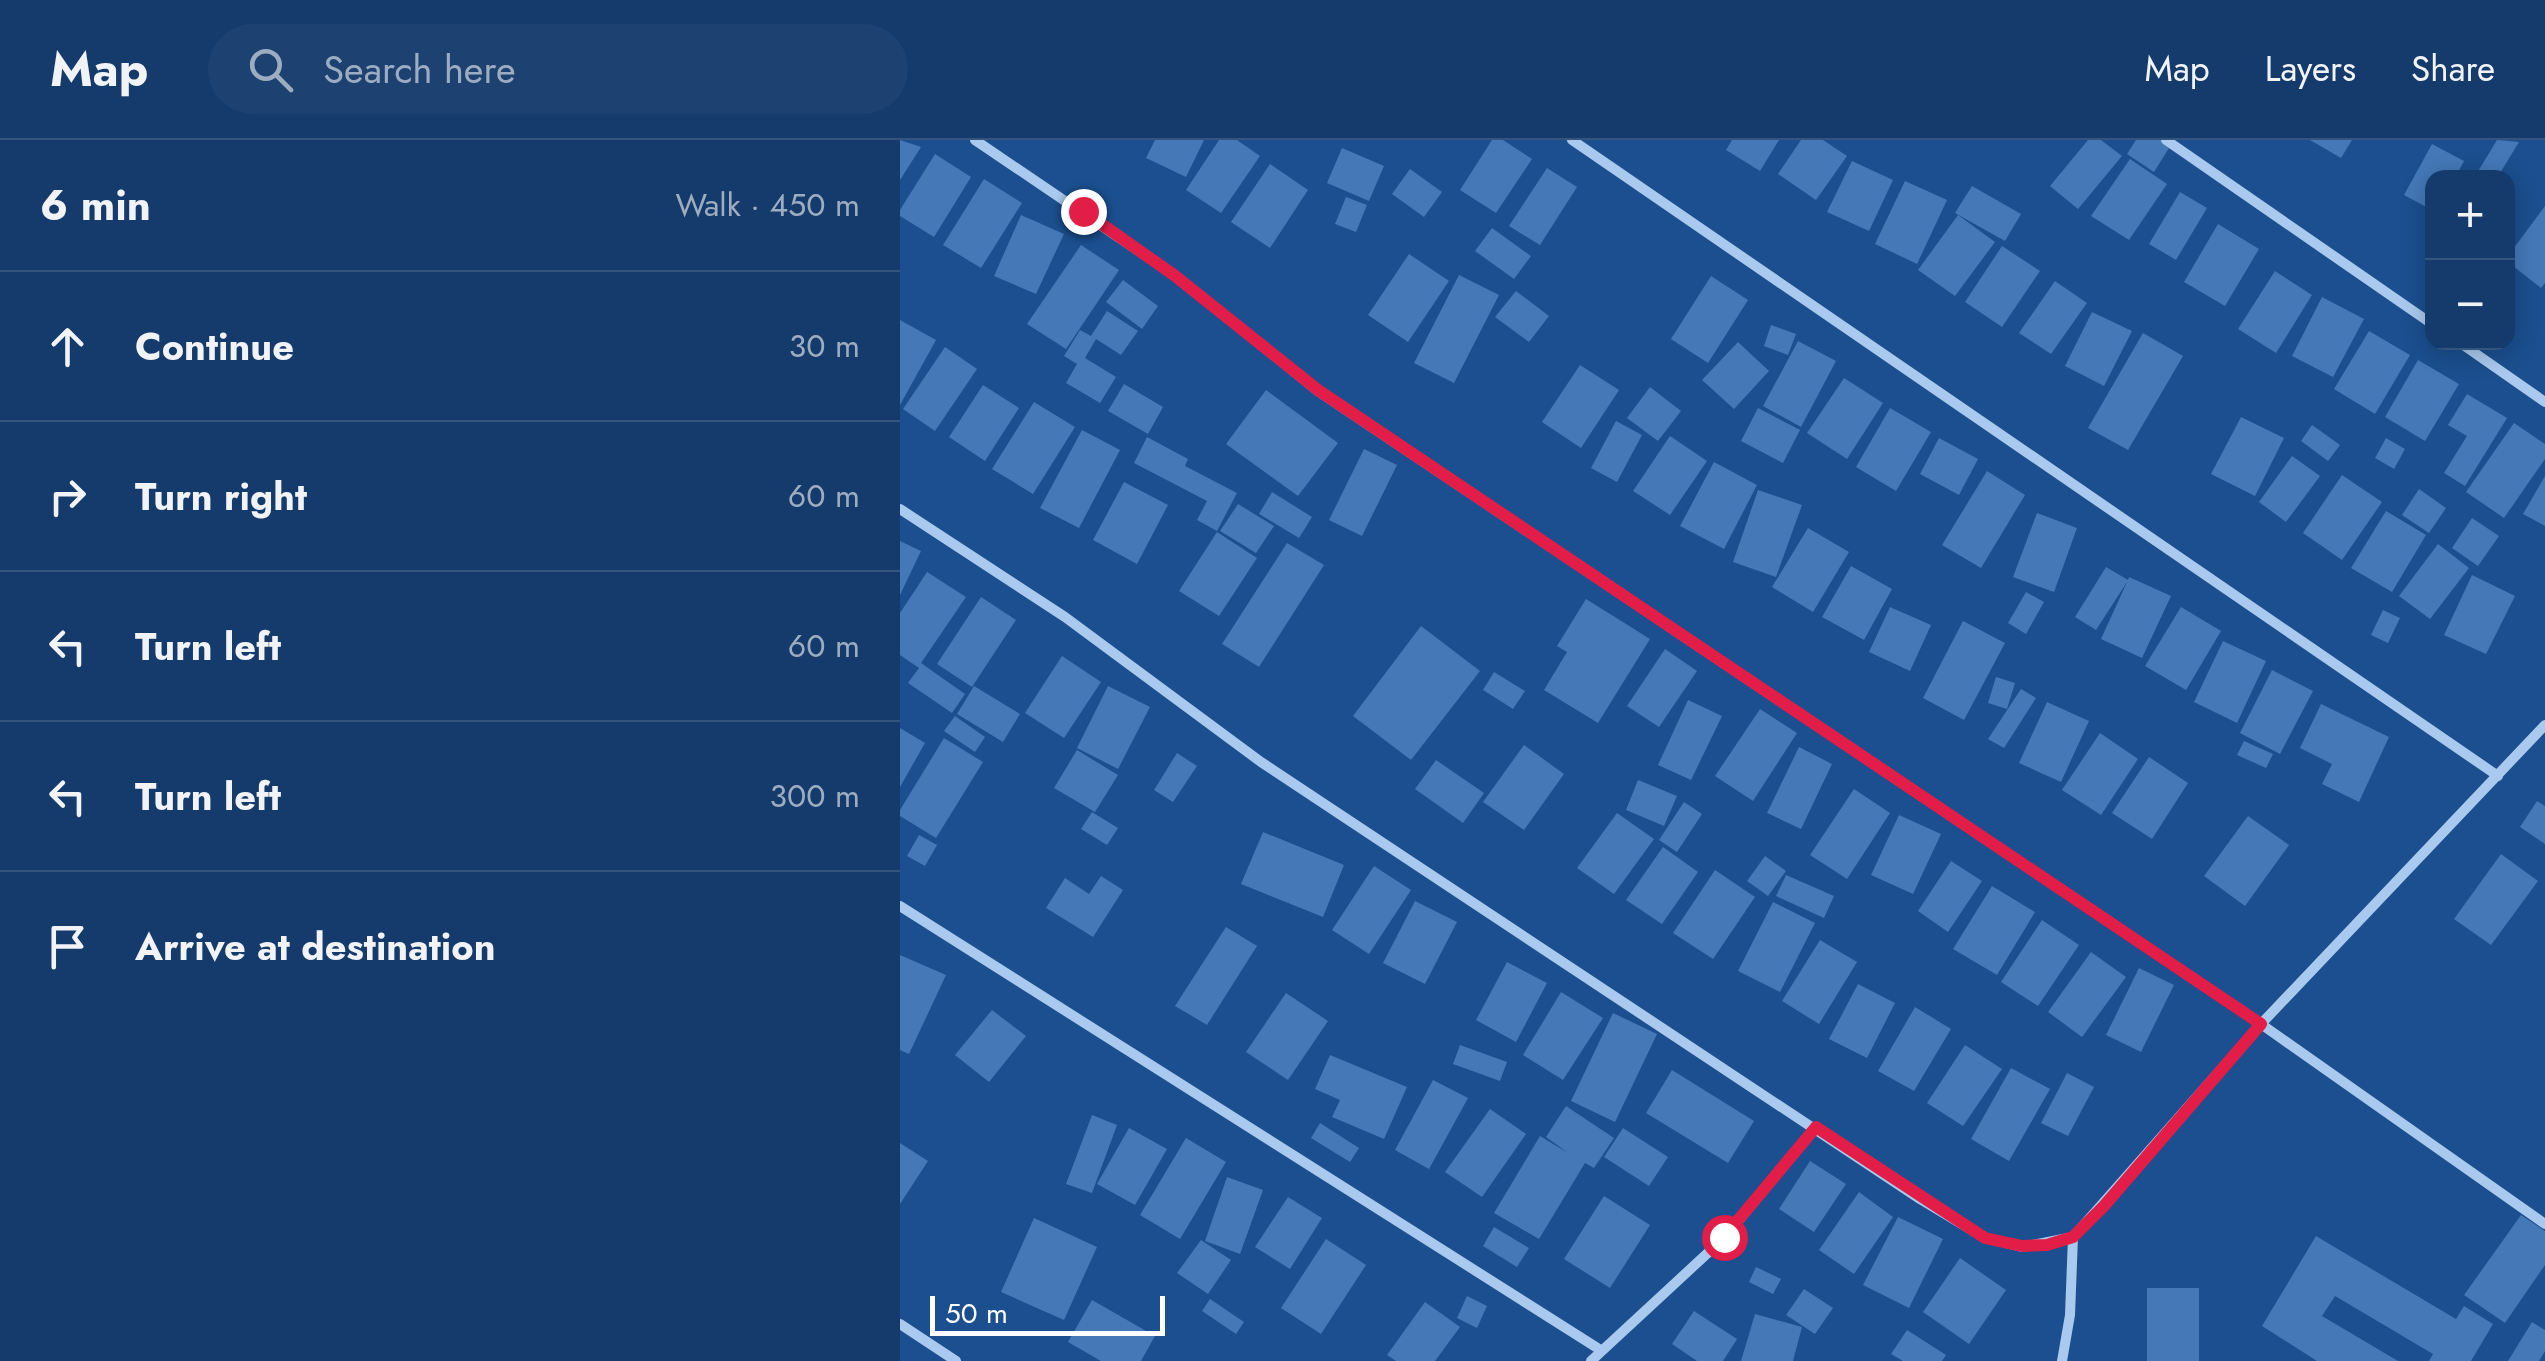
<!DOCTYPE html>
<html lang="en">
<head>
<meta charset="utf-8">
<style>
  :root { --surface:#143b6b; --page:#1d4271; --text:#f1f3f6; --muted:#9dadc1; --line:#33557e }
  body { margin:0; font-family:Jost,sans-serif; background:var(--page); color:var(--text) }
  .controls { position:absolute; right:30px; top:30px; display:grid; overflow:hidden; border-radius:20px; box-shadow:0 5px 25px #0003 }
  .controls button { width:90px; height:90px; display:grid; place-items:center; padding:0; border:0; border-bottom:2px solid var(--line); background:var(--surface); color:var(--text); font:50px sans-serif }
  .scale { position:absolute; left:30px; bottom:25px; width:235px; box-sizing:border-box; padding-left:10px; border:5px solid #fff; border-top:0; font-size:28px; line-height:35px; white-space:nowrap; color:#fff; -webkit-text-stroke:8px #1b4f8f; paint-order:stroke }
  .stop { position:absolute; width:30px; height:30px; margin:-22px; border:8px solid #e11d48; border-radius:50%; background:#fff }
  .stop.end { background:#e11d48; border-color:#fff; box-shadow:0 2px 10px #0008 }
  .list { margin:0; padding:0; list-style:none }
  h2 { display:flex; justify-content:space-between; align-items:center; height:130px; margin:0; padding:0 40px; font-size:42px }
  h2 small { font-size:32px; font-weight:400; color:var(--muted) }
  .list li { display:grid; grid-template-columns:65px 1fr auto; gap:30px; align-items:center; box-sizing:border-box; height:150px; padding:0 40px; border-top:2px solid var(--line) }
  .list b { display:block; font-size:38px; white-space:nowrap }
  .list em { font-size:32px; font-style:normal; color:var(--muted) }
  .icon { flex:none; width:55px; height:55px; fill:none; stroke:currentColor; stroke-width:2; stroke-linecap:round; stroke-linejoin:round }
  .map { position:relative; flex:none; width:1645px; height:1221px; overflow:hidden }
  header { display:flex; align-items:center; gap:60px; box-sizing:border-box; height:140px; padding:0 50px; background:var(--surface); border-bottom:2px solid var(--line) }
  header strong { font-size:48px }
  nav { display:flex; gap:55px; margin-inline-start:auto; font-size:35px }
  .search { width:700px; height:90px; background:var(--page); display:flex; align-items:center; gap:25px; box-sizing:border-box; padding:0 35px; border-radius:55px; color:var(--muted); font-size:38px }
  main { display:flex }
  aside { flex:1; background:var(--surface) }
  .map>svg:first-child { display:block }
  .building { fill:#4478b7 }
  .lines { fill:none; stroke-linecap:round; stroke-linejoin:round }
  .minor { stroke:#a9c9ee; stroke-width:10 }
  .route { stroke:#e11d48; stroke-width:12 }
</style>
</head>
<body>
<header>
<strong>Map</strong>
<div class="search"><svg class="icon" aria-label="search" viewBox="0 0 24 24"><circle cx="10" cy="10" r="6"/><path d="M15 15l6 6"/></svg>Search here</div>
<nav><a>Map</a><a>Layers</a><a>Share</a></nav>
</header>
<main>
<aside>
<h2>6 min<small>Walk · 450 m</small></h2>
<ul class="list">
<li><svg class="icon" aria-label="ahead" viewBox="0 0 24 24"><path d="M12 20V5M6 11l6-6 6 6"/></svg><div><b>Continue</b></div><em>30 m</em></li>
<li><svg class="icon" aria-label="right" viewBox="0 0 24 24"><path d="M7 20v-9h11M14 6l5 5-5 5"/></svg><div><b>Turn right</b></div><em>60 m</em></li>
<li><svg class="icon" aria-label="left" viewBox="0 0 24 24"><path d="M17 20v-9H6M10 6l-5 5 5 5"/></svg><div><b>Turn left</b></div><em>60 m</em></li>
<li><svg class="icon" aria-label="left" viewBox="0 0 24 24"><path d="M17 20v-9H6M10 6l-5 5 5 5"/></svg><div><b>Turn left</b></div><em>300 m</em></li>
<li><svg class="icon" aria-label="arrive" viewBox="0 0 24 24"><path d="M6 21V4h12l-3 4 3 4H6"/></svg><div><b>Arrive at destination</b></div></li>
</ul>
</aside>
<div class="map">
<svg width="1645" height="1221" viewBox="0 0 1645 1221">
  <rect width="100%" height="100%" fill="#1b4f8f"/>
  <g class="building">
    <path d="M0,0L21,7L0,40Z"/>
    <path d="M255,0H304L286,37L246,18Z"/>
    <path d="M319,0H337L360,16L321,73L286,50Z"/>
    <path d="M592,0H603L632,19L596,73L560,50Z"/>
    <path d="M832,0H879L860,31L826,10Z"/>
    <path d="M901,0H923L947,16L916,60L878,34Z"/>
    <path d="M1188,0H1201L1222,16L1178,69L1150,46Z"/>
    <path d="M1236,0H1274L1254,32L1227,14Z"/>
    <path d="M1410,0H1452L1441,18Z"/>
    <path d="M1597,0L1619,2L1597,38H1574Z"/>
    <path d="M1532,4L1564,21L1555,38H1532V70L1504,55Z"/>
    <path d="M442,8L484,26L469,61L427,43Z"/>
    <path d="M35,14L71,37L34,97L0,76V70Z"/>
    <path d="M1230,19L1267,44L1229,100L1191,76Z"/>
    <path d="M952,21L993,40L969,91L927,72Z"/>
    <path d="M370,24L408,50L370,108L331,82Z"/>
    <path d="M647,28L677,47L640,105L609,86Z"/>
    <path d="M510,29L542,52L524,77L492,54Z"/>
    <path d="M84,39L122,63L81,128L43,105Z"/>
    <path d="M1005,41L1047,60L1017,124L975,104Z"/>
    <path d="M1072,46L1121,74L1105,101L1055,73Z"/>
    <path d="M1280,52L1307,68L1276,120L1249,104Z"/>
    <path d="M446,57L467,65L456,92L435,84Z"/>
    <path d="M1645,66V143L1641,148L1608,122V116Z"/>
    <path d="M121,75L164,94L136,154L94,136Z"/>
    <path d="M1058,75L1095,102L1055,156L1018,130Z"/>
    <path d="M1318,84L1359,109L1325,166L1284,142Z"/>
    <path d="M592,88L631,116L614,139L575,111Z"/>
    <path d="M181,105L219,130L166,209L127,184Z"/>
    <path d="M1102,106L1140,131L1102,187L1065,162Z"/>
    <path d="M509,114L549,141L508,202L468,175Z"/>
    <path d="M1375,131L1412,155L1376,213L1338,189Z"/>
    <path d="M559,135L599,155L554,243L514,223Z"/>
    <path d="M811,136L848,160L808,223L771,199Z"/>
    <path d="M223,140L258,166L242,189L206,162Z"/>
    <path d="M1155,141L1187,163L1151,214L1119,193Z"/>
    <path d="M616,151L649,176L629,202L595,177Z"/>
    <path d="M1422,157L1464,179L1433,237L1392,216Z"/>
    <path d="M207,171L238,191L221,215L196,199L185,218L216,237L200,263L166,243L177,224L164,216L180,190L191,196Z"/>
    <path d="M1192,172L1232,191L1204,246L1165,226Z"/>
    <path d="M0,180L36,200L0,265Z"/>
    <path d="M871,185L896,194L888,215L864,206Z"/>
    <path d="M1469,191L1510,215L1475,274L1434,249Z"/>
    <path d="M1243,193L1283,216L1228,310L1188,288Z"/>
    <path d="M898,201L936,221L901,287L863,266Z"/>
    <path d="M838,202L869,231L834,269L802,240Z"/>
    <path d="M45,207L77,229L35,291L3,269Z"/>
    <path d="M1518,220L1559,244L1525,301L1485,277Z"/>
    <path d="M680,225L719,250L681,308L642,282Z"/>
    <path d="M944,238L983,263L947,319L907,293Z"/>
    <path d="M224,244L263,267L248,294L208,271Z"/>
    <path d="M83,245L119,268L85,321L49,297Z"/>
    <path d="M750,247L781,271L758,301L727,278Z"/>
    <path d="M366,250L438,303L398,356L326,304Z"/>
    <path d="M1567,254L1607,278L1565,346L1544,333L1567,296L1548,285Z"/>
    <path d="M134,262L175,287L133,354L92,329Z"/>
    <path d="M858,268L900,290L883,323L841,301Z"/>
    <path d="M990,268L1031,292L996,351L956,327Z"/>
    <path d="M1341,277L1384,298L1355,356L1311,334Z"/>
    <path d="M716,281L742,295L717,342L691,328Z"/>
    <path d="M1614,283L1645,304V319L1604,378L1566,352Z"/>
    <path d="M1412,285L1440,305L1428,321L1401,301Z"/>
    <path d="M182,290L220,310L179,388L140,368Z"/>
    <path d="M770,296L807,321L770,375L733,351Z"/>
    <path d="M247,297L288,319L285,326L337,353L317,391L297,380L307,361L234,323Z"/>
    <path d="M1039,298L1078,319L1059,355L1020,334Z"/>
    <path d="M1486,298L1505,309L1494,329L1475,318Z"/>
    <path d="M464,309L497,325L462,396L429,380Z"/>
    <path d="M1392,316L1420,336L1386,382L1359,362Z"/>
    <path d="M814,322L857,345L824,409L780,386Z"/>
    <path d="M1087,331L1125,355L1081,428L1042,405Z"/>
    <path d="M1442,335L1482,362L1442,420L1403,393Z"/>
    <path d="M1645,336V386L1623,374Z"/>
    <path d="M224,342L268,365L237,424L193,400Z"/>
    <path d="M1519,349L1546,368L1529,393L1502,375Z"/>
    <path d="M858,350L902,365L876,437L833,422Z"/>
    <path d="M372,352L412,377L399,398L359,374Z"/>
    <path d="M338,364L374,386L356,413L320,391Z"/>
    <path d="M1486,371L1526,395L1492,452L1451,428Z"/>
    <path d="M1137,373L1177,388L1154,452L1113,437Z"/>
    <path d="M1572,378L1599,396L1578,426L1552,408Z"/>
    <path d="M908,388L949,412L913,472L872,447Z"/>
    <path d="M317,392L357,418L319,476L279,451Z"/>
    <path d="M0,401L21,411L0,455Z"/>
    <path d="M387,403L424,425L359,527L322,504Z"/>
    <path d="M1538,404L1569,428L1530,479L1499,456Z"/>
    <path d="M951,426L992,449L964,500L922,477Z"/>
    <path d="M1206,427L1228,440L1229,437L1271,456L1242,518L1201,499L1227,442L1196,490L1175,477Z"/>
    <path d="M27,432L66,457L21,523L65,554L52,573L8,543L19,528L0,515V473Z"/>
    <path d="M1572,435L1615,456L1586,514L1544,495Z"/>
    <path d="M1126,452L1144,462L1126,494L1108,483Z"/>
    <path d="M81,457L116,480L72,547L37,524Z"/>
    <path d="M686,459L750,499L698,583L644,550L667,512L657,506Z"/>
    <path d="M990,467L1031,485L1010,531L969,512Z"/>
    <path d="M1281,467L1321,491L1286,550L1245,526Z"/>
    <path d="M1483,470L1500,478L1488,503L1471,495Z"/>
    <path d="M1063,481L1105,503L1064,580L1023,558Z"/>
    <path d="M521,486L580,531L511,620L453,576Z"/>
    <path d="M1323,501L1366,521L1337,583L1294,562Z"/>
    <path d="M765,509L797,531L759,587L727,566Z"/>
    <path d="M162,516L201,542L164,598L125,573Z"/>
    <path d="M1372,530L1413,551L1380,614L1340,593Z"/>
    <path d="M594,532L625,551L613,569L583,550Z"/>
    <path d="M1096,537L1115,543L1107,569L1088,563Z"/>
    <path d="M74,546L120,574L103,602L57,574Z"/>
    <path d="M208,546L250,567L218,629L177,608Z"/>
    <path d="M1121,549L1136,558L1104,608L1088,599Z"/>
    <path d="M788,560L822,576L791,640L758,625Z"/>
    <path d="M1147,562L1189,581L1161,642L1119,623Z"/>
    <path d="M1421,564L1489,597L1459,662L1422,644L1432,624L1400,608Z"/>
    <path d="M860,569L897,593L853,661L815,636Z"/>
    <path d="M55,576L85,597L75,612L44,591Z"/>
    <path d="M0,588L25,603L0,647Z"/>
    <path d="M1200,593L1238,619L1201,675L1162,650Z"/>
    <path d="M44,598L83,622L36,698L0,676V670Z"/>
    <path d="M1344,601L1373,614L1366,628L1337,615Z"/>
    <path d="M624,605L664,634L624,690L583,662Z"/>
    <path d="M899,607L932,624L901,689L867,673Z"/>
    <path d="M177,610L218,635L195,672L154,648Z"/>
    <path d="M277,613L297,626L273,662L254,650Z"/>
    <path d="M1249,617L1288,643L1252,699L1212,673Z"/>
    <path d="M536,620L584,653L563,683L515,649Z"/>
    <path d="M738,640L777,656L764,686L726,670Z"/>
    <path d="M954,649L990,673L947,739L910,715Z"/>
    <path d="M1637,661L1645,666V704L1620,687Z"/>
    <path d="M784,662L802,674L777,712L759,700Z"/>
    <path d="M192,672L218,688L207,705L181,689Z"/>
    <path d="M717,673L754,699L714,754L677,728Z"/>
    <path d="M999,675L1041,694L1013,754L971,735Z"/>
    <path d="M1348,676L1389,705L1345,766L1304,736Z"/>
    <path d="M363,692L444,725L423,777L341,744Z"/>
    <path d="M19,695L37,705L25,726L7,716Z"/>
    <path d="M763,707L798,732L762,784L726,760Z"/>
    <path d="M1601,714L1638,741L1591,805L1554,779Z"/>
    <path d="M865,716L886,731L868,756L847,741Z"/>
    <path d="M1051,721L1082,741L1048,792L1018,771Z"/>
    <path d="M474,726L511,750L469,814L432,790Z"/>
    <path d="M815,730L855,757L813,819L773,793Z"/>
    <path d="M886,735L934,756L924,778L876,756Z"/>
    <path d="M201,736L223,750L193,797L146,768L165,738L189,754Z"/>
    <path d="M1092,746L1135,772L1097,835L1053,809Z"/>
    <path d="M515,761L557,782L525,844L483,823Z"/>
    <path d="M873,762L915,783L880,852L838,831Z"/>
    <path d="M1142,780L1179,805L1138,866L1101,842Z"/>
    <path d="M326,787L357,806L307,885L275,866Z"/>
    <path d="M920,800L957,822L919,884L882,861Z"/>
    <path d="M1191,812L1226,837L1182,897L1148,872Z"/>
    <path d="M0,815L46,835L9,914L0,910Z"/>
    <path d="M607,822L647,843L616,902L576,880Z"/>
    <path d="M1239,828L1274,845L1241,912L1206,895Z"/>
    <path d="M958,844L995,863L967,918L929,899Z"/>
    <path d="M661,852L703,878L663,940L623,915Z"/>
    <path d="M386,853L428,881L388,940L346,912Z"/>
    <path d="M1015,867L1051,889L1014,951L978,931Z"/>
    <path d="M92,870L126,896L89,942L55,915Z"/>
    <path d="M713,873L757,894L715,982L671,961Z"/>
    <path d="M560,905L607,922L600,941L553,924Z"/>
    <path d="M1065,905L1102,929L1063,986L1027,963Z"/>
    <path d="M430,915L507,947L484,999L432,977L440,960L415,949Z"/>
    <path d="M1111,928L1150,949L1109,1021L1071,999Z"/>
    <path d="M772,930L854,981L828,1023L746,973Z"/>
    <path d="M1167,933L1194,947L1168,996L1141,983Z"/>
    <path d="M533,940L568,958L529,1029L495,1010Z"/>
    <path d="M666,966L714,998L694,1028L685,1023L639,1099L594,1073L640,996L668,1013L646,997Z"/>
    <path d="M590,969L626,994L582,1057L545,1032Z"/>
    <path d="M192,975L217,985L192,1053L166,1044Z"/>
    <path d="M420,983L459,1008L450,1022L411,998Z"/>
    <path d="M229,988L267,1009L235,1065L197,1044Z"/>
    <path d="M723,988L768,1017L749,1046L704,1017Z"/>
    <path d="M286,998L326,1022L280,1099L240,1075Z"/>
    <path d="M0,1003L28,1021L0,1064Z"/>
    <path d="M910,1021L946,1044L914,1092L879,1069Z"/>
    <path d="M327,1037L363,1050L340,1114L305,1101Z"/>
    <path d="M959,1052L993,1077L954,1134L919,1110Z"/>
    <path d="M704,1056L750,1085L710,1148L664,1119Z"/>
    <path d="M388,1057L422,1078L390,1129L355,1107Z"/>
    <path d="M1621,1075L1645,1091V1125L1605,1183L1564,1155Z"/>
    <path d="M998,1077L1043,1099L1009,1168L963,1145Z"/>
    <path d="M134,1078L197,1107L164,1180L101,1152Z"/>
    <path d="M594,1087L629,1108L617,1127L583,1106Z"/>
    <path d="M1416,1096L1556,1179L1564,1166L1593,1184L1571,1221H1529L1533,1214L1435,1156L1422,1176L1498,1221H1417L1362,1186Z"/>
    <path d="M426,1099L466,1125L421,1194L381,1168Z"/>
    <path d="M301,1100L331,1120L308,1154L277,1133Z"/>
    <path d="M1060,1118L1106,1150L1069,1204L1023,1172Z"/>
    <path d="M856,1127L881,1139L873,1154L849,1142Z"/>
    <rect x="1247" y="1148" width="52" height="73"/>
    <path d="M904,1149L933,1168L915,1194L886,1175Z"/>
    <path d="M567,1156L587,1166L577,1188L557,1178Z"/>
    <path d="M310,1159L344,1182L336,1194L302,1171Z"/>
    <path d="M192,1160L255,1196L241,1221H201L168,1202Z"/>
    <path d="M525,1162L560,1187L535,1221H496L487,1215Z"/>
    <path d="M794,1171L837,1199L823,1221H797L772,1204Z"/>
    <path d="M855,1174L902,1187L893,1221H841Z"/>
    <path d="M1632,1182L1645,1190V1211L1639,1221H1608Z"/>
    <path d="M1007,1190L1046,1215L1042,1221H1003L991,1214Z"/>
  </g>
  <g class="lines">
    <g class="minor">
      <path d="M75,0L274,135L418,251L1361,884L1645,1084"/>
      <path d="M672,0L1598,636"/>
      <path d="M1266,0L1532,184"/>
      <path d="M1559,202L1645,262"/>
      <path d="M0,369L165,477L361,622L1020,1059L1085,1098L1122,1107L1173,1097L1361,884L1645,585"/>
      <path d="M0,766L699,1209"/>
      <path d="M0,1184L56,1221"/>
      <path d="M691,1221L825,1097L916,987"/>
      <path d="M1162,1221L1170,1175L1173,1097"/>
    </g>
  </g>
  <g class="lines">
    <path class="route" d="M183,71L274,135L418,250L1361,884L1204,1066L1173,1097L1147,1105L1122,1106L1085,1098L916,987L824,1097"/>
  </g>
</svg>
<div class="controls">
<button>+</button>
<button>−</button>
</div>
<div class="scale">50 m</div>
<div class="stop" style="left:824px;top:1097px"></div>
<div class="stop end" style="left:183px;top:71px"></div>
</div>
</main>
</body>
</html>
